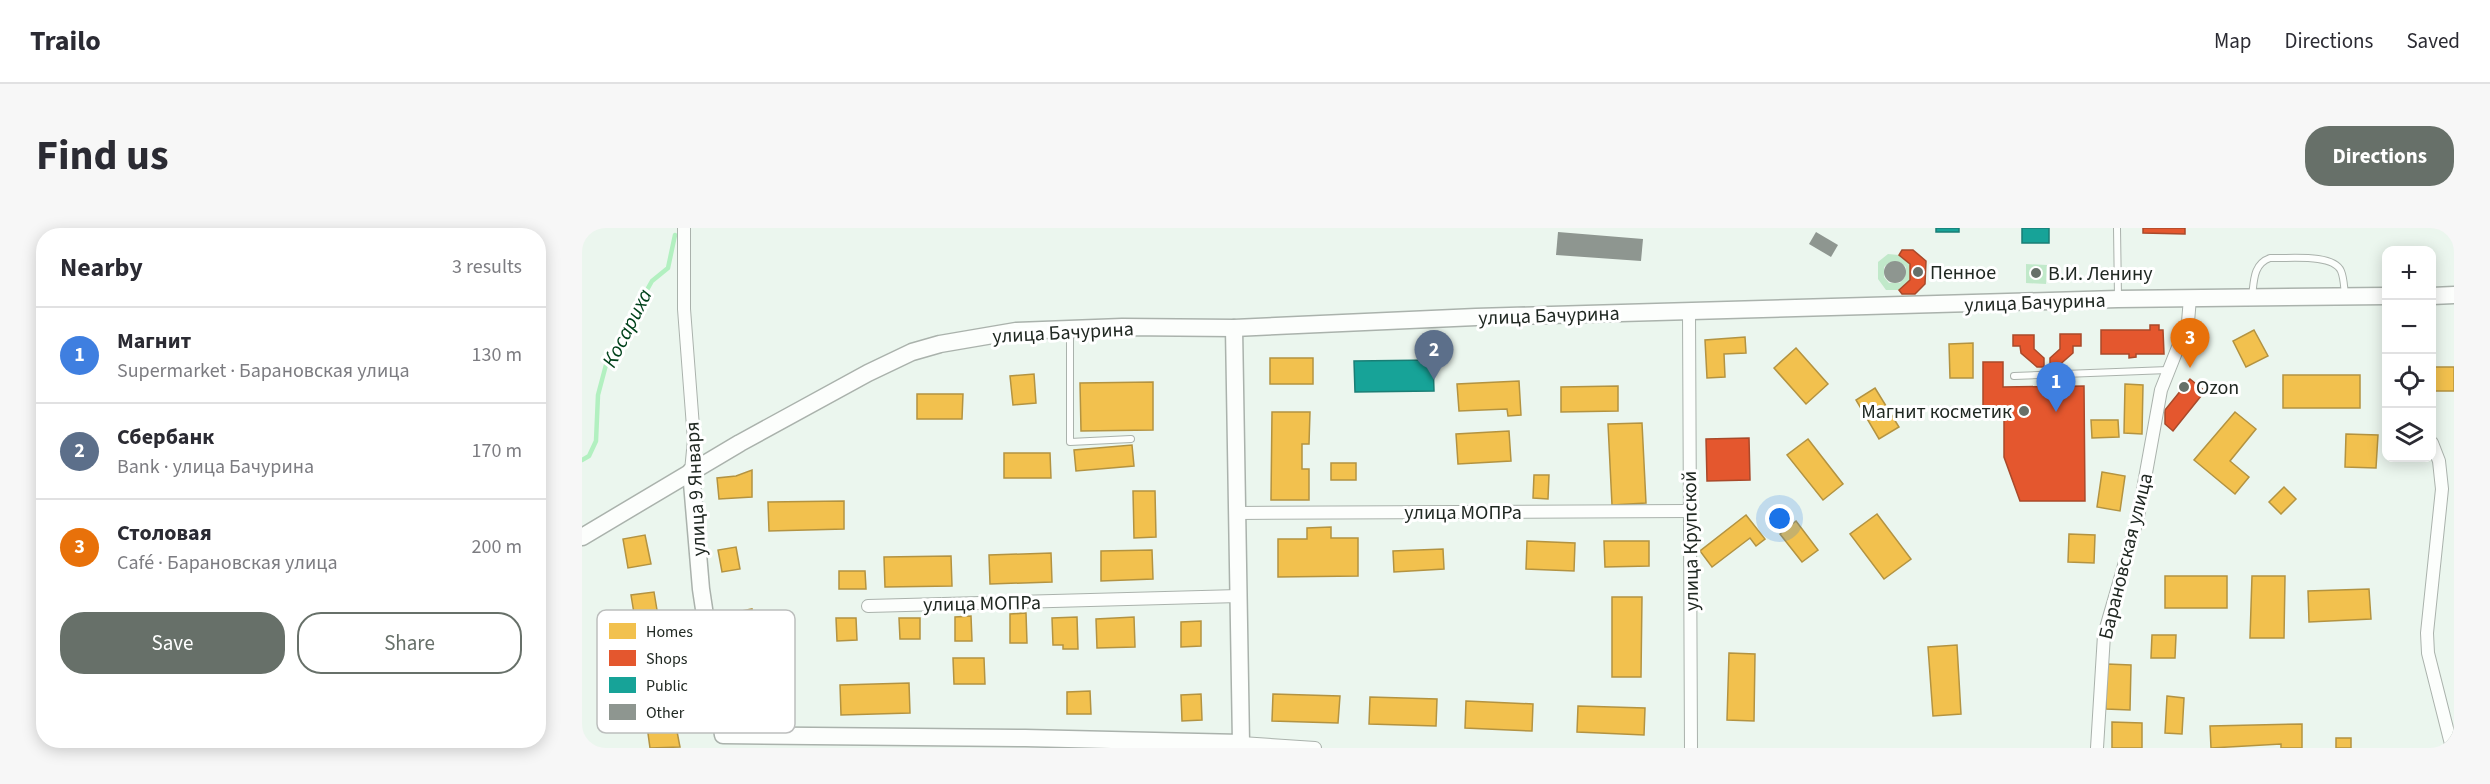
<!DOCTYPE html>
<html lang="en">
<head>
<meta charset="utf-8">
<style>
  :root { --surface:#fff; --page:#f7f7f7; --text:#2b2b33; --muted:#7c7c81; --line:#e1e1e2; --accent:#677069 }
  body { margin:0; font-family:"Source Sans 3",sans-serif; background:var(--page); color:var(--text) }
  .controls { position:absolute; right:18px; top:18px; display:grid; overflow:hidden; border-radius:12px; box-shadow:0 3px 15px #0003 }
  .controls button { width:54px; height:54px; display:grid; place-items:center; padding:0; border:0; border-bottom:2px solid var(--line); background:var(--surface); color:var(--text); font:30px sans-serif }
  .you { position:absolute; left:1198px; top:291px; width:21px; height:21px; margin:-15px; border:4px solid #fff; border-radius:50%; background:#1a73e8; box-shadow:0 0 0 9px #1a73e833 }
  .badge { display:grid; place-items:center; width:39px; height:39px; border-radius:50%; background:var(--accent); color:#fff; font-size:20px; font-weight:700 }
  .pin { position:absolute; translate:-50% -50px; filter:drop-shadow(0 2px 3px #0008) }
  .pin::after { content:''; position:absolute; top:32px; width:21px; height:18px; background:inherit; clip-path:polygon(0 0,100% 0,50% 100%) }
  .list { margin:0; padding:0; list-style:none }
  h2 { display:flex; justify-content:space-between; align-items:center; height:78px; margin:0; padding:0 24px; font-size:26px }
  h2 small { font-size:20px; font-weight:400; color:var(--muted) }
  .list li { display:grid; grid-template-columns:39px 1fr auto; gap:18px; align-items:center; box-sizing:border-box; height:96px; padding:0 24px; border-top:2px solid var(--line) }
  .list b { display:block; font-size:22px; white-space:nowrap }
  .list p { margin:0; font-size:20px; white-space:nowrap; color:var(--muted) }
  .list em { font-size:20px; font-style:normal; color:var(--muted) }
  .actions { display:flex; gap:12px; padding:18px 24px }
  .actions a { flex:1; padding:14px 0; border:2px solid var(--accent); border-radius:24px; text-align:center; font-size:21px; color:var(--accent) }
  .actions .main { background:var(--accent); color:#fff }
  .icon { flex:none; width:33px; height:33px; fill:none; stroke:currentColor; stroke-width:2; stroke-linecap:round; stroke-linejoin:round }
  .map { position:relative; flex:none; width:1872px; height:520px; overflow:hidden; border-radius:24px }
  header { display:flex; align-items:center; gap:36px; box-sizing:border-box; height:84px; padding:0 30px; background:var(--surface); border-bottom:2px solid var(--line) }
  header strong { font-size:28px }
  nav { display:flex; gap:33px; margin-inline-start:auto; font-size:21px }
  .intro { display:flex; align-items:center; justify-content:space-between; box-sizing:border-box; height:144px; padding:0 36px }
  h1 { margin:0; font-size:42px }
  .button { padding:15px 27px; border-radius:24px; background:var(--accent); color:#fff; font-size:21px; font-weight:700 }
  main { display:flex; gap:36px; padding:0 36px }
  aside { flex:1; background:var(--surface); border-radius:24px; box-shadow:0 3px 15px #0003 }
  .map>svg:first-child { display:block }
  .green { fill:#c1e9ca; fill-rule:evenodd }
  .homes { fill:#f2c14e; stroke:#b39341; stroke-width:1.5 }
  .shops { fill:#e4572e; stroke:#a9492a; stroke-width:1.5 }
  .public { fill:#17a398; stroke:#1a7e75; stroke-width:1.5 }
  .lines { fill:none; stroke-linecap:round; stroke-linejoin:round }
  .stream { stroke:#b2f0c0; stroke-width:4.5 }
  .building { fill:#8e9690 }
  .lane-casing { stroke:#aab2ac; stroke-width:8 }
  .street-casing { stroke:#aab2ac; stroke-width:14 }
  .secondary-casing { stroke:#aab2ac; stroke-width:19 }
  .lane { stroke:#fcfefc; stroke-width:6 }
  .street { stroke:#fcfefc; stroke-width:12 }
  .secondary { stroke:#fcfefc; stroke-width:16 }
  .poi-dot { fill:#677069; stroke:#fff; stroke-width:2 }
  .labels { text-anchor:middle; stroke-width:6; stroke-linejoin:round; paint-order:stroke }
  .poi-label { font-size:20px; fill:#202822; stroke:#fff; text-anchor:start }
  .street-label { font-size:20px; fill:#202822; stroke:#fff }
  .water-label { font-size:21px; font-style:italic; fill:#00421b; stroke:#fff }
  .key { fill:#fff; stroke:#bcbebd; stroke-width:1.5 }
  .key-label { font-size:16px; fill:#202822 }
</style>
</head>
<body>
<header>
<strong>Trailo</strong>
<nav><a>Map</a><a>Directions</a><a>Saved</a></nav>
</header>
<div class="intro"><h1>Find us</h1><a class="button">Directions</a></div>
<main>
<aside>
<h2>Nearby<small>3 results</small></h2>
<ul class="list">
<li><span class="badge" style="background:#3f7fe0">1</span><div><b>Магнит</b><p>Supermarket · Барановская улица</p></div><em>130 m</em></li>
<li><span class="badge" style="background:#5c6f8a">2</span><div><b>Сбербанк</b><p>Bank · улица Бачурина</p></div><em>170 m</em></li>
<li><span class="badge" style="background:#e8710a">3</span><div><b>Столовая</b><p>Café · Барановская улица</p></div><em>200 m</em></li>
</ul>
<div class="actions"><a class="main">Save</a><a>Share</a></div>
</aside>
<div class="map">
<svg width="1872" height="520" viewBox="0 0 1872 520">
  <rect width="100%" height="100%" fill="#ebf6ee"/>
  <g class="green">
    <path d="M1306,26L1317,27L1328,36V52L1317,62H1304L1296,51V34ZM1308,34H1318L1324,39L1323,49L1318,55H1307L1302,49V39Z"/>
    <path d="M1444,36L1465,37L1464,56L1444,55Z"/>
  </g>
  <g class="homes">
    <path d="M1672,102L1686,128L1664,139L1651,113Z"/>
    <path d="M1163,109L1164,125L1142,126L1143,149L1125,150L1123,112Z"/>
    <path d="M1391,115V150H1368L1367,116Z"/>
    <path d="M1214,120L1246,156L1224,176L1192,140Z"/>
    <rect x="688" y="130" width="43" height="26"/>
    <rect x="1850" y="139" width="22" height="24"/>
    <path d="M452,146L454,175L431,177L428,148Z"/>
    <rect x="1701" y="147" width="77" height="33"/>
    <path d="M937,153L939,187L926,188L925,181L877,183L875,156Z"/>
    <path d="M571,154V202L499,203L498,155Z"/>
    <path d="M1543,156L1561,157L1560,206L1542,205Z"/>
    <path d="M1036,158V183L979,184V159Z"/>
    <path d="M1293,160L1317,199L1297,211L1274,172Z"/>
    <path d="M335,166H381L380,191H335Z"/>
    <path d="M690,184H728L727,216H720V241H727V272H689Z"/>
    <path d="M1653,184L1674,201L1648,233L1667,249L1653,266L1612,232Z"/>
    <path d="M1509,192H1536L1537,209L1510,210Z"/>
    <path d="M1060,195L1064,275L1030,277L1026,196Z"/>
    <path d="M927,203L929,233L876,236L874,206Z"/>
    <path d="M1764,206L1796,207L1794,240L1763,239Z"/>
    <path d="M1226,211L1261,256L1241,272L1205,227Z"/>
    <path d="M550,217L552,238L494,243L492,222Z"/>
    <path d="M422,225H468L469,250H422Z"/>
    <rect x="749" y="235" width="25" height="17"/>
    <path d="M170,242V269L137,271L135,250L154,248Z"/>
    <path d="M1520,244L1543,248L1538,283L1515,279Z"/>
    <path d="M952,247H967L966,271L951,270Z"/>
    <path d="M1702,259L1714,271L1699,286L1687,274Z"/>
    <path d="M551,263H573L574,309L552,310Z"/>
    <path d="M262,273V301L187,303L186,274Z"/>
    <path d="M1295,286L1329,331L1302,351L1268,306Z"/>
    <path d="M1164,287L1183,311L1174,318L1168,310L1130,339L1118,323Z"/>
    <path d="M1214,293L1236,322L1220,334L1198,306Z"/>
    <path d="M749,299V310H776V348L696,349V311H725V300Z"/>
    <path d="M1487,306L1513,307L1512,335L1486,334Z"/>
    <path d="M63,307L69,336L46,340L41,311Z"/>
    <path d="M945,313L993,315L992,343L944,341Z"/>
    <path d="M1022,313H1067V338L1023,339Z"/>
    <path d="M154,319L158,341L140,344L136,322Z"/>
    <path d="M861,321L862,341L812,344L811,323Z"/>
    <path d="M570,322L571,351L519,353V323Z"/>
    <path d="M469,325L470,354L408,356L407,327Z"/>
    <path d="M369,328L370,358L303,359L302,329Z"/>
    <path d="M257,343H283L284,361H257Z"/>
    <rect x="1583" y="348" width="62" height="32"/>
    <path d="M1670,348H1703L1702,410H1668Z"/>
    <path d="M1787,361L1789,391L1727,394L1726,363Z"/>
    <path d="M72,364L78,400L55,404L49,367Z"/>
    <path d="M1030,369H1060L1059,449H1030Z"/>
    <path d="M170,381L175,414L161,416L160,405L147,407L144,386Z"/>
    <path d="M444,385L445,415H428V386Z"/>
    <path d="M389,388L390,413H373V389Z"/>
    <path d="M495,389L496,421H481V417H471L470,390Z"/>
    <path d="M552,389L553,419L515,420L514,391Z"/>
    <path d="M254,390H274L275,412L255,413Z"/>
    <path d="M317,390H338V411H318Z"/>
    <path d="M619,393V418L599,419V394Z"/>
    <path d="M1570,407H1594L1593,430H1569Z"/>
    <path d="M1375,417L1379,486L1351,488L1346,419Z"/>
    <path d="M1147,425L1173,426L1172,493L1145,492Z"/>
    <path d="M371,430H402L403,456H372Z"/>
    <path d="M1525,436L1549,437L1548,482L1524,481Z"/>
    <path d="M327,455L328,485L259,487L258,457Z"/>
    <path d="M508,463L509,486H485V464Z"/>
    <path d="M619,466L620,492L600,493L599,467Z"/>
    <path d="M691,466L758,468L756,495L690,493Z"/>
    <path d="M1585,468L1602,470L1600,506L1583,505Z"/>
    <path d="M788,469L855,471L854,498L787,496Z"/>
    <path d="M884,473L951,476L950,503L883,500Z"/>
    <path d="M996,478L1063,480L1062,507L995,504Z"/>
    <path d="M93,493L98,519L68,520L65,498Z"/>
    <path d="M1530,494L1560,495V520H1530Z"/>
    <path d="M1720,496V520H1699V516L1629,520L1628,498Z"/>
    <rect x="1754" y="510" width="15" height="10"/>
  </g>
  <g class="shops">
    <path d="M1561,0H1603V6L1561,5Z"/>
    <path d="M1320,22H1331L1344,33L1343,56L1333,66H1320L1317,62L1328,52V36L1317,27Z"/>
    <path d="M1568,97H1577V102H1581L1582,126H1554V129L1547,130V126H1519V102H1568Z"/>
    <path d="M1478,106H1499V118H1491V125L1475,139H1468V130L1478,121Z"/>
    <path d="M1431,107H1452V121L1462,130V139H1455L1439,125L1438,118H1431Z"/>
    <path d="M1401,134H1421V159L1502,158L1503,273H1438L1422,229V187H1401Z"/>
    <path d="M1608,151L1623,163L1591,203L1583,196V182Z"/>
    <path d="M1167,210L1168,252L1125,253L1124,211Z"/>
  </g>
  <g class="public">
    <rect x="1354" y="0" width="23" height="4"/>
    <rect x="1440" y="0" width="27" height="15"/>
    <path d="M851,132L852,163L773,164L772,133Z"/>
  </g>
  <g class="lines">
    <path class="stream" d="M0,232L7,228L14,213L16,167L25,133L70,53L86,40L93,7"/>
  </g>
  <g class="building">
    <path d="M976,4L1061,11L1059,33L974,27Z"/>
    <path d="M1234,4L1256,17L1249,29L1227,16Z"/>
    <circle cx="1313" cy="44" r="11"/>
  </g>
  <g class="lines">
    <defs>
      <g id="lane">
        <path d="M1535,0L1536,68"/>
        <path d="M1670,69C1672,53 1671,36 1688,30C1705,31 1751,25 1759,43C1762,50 1762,59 1763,67"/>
        <path d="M488,102V214L549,211"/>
        <path d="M1432,148L1586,142"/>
      </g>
      <g id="street">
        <path d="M102,0V81L112,212L109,243"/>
        <path d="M1107,83L1109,520"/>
        <path d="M1850,215L1857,233L1860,261L1845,405L1846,425L1870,520"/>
        <path d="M654,285L1107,283"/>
        <path d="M286,378L657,368"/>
        <path d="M659,515L733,520"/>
        <path d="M1515,520L1522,407L1556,289L1579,162L1606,94L1608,70"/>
      </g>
      <g id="secondary">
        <path d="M1850,68L1872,67"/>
        <path d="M109,243L119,361L141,507L443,510L659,515L652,100"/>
        <path d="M0,309L158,215L286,145L330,124L358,116L434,103L540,99L652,100L894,89L1536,71L1804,68"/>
      </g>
    </defs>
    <use href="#lane" class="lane-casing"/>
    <use href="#street" class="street-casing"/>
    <use href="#secondary" class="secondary-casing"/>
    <use href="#lane" class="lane"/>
    <use href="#street" class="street"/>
    <use href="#secondary" class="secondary"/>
  </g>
  <g class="poi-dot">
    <circle cx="1336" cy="44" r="6"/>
    <circle cx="1454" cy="45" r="6"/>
    <circle cx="1602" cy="159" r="6"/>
    <circle cx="1442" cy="183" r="6"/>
  </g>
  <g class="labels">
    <g class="poi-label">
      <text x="1348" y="51">Пенное</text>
      <text x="1466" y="52">В.И. Ленину</text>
      <text x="1614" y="166">Ozon</text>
      <text x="1430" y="190" text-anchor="end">Магнит косметик</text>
    </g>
    <g class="street-label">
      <text transform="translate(1453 74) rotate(-2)" y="7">улица Бачурина</text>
      <text transform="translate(967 87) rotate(-2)" y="7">улица Бачурина</text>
      <text transform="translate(481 104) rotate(-3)" y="7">улица Бачурина</text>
      <text transform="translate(113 261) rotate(-93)" y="7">улица 9 Января</text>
      <text x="881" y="291">улица МОПРа</text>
      <text transform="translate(1108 313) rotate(-91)" y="7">улица Крупской</text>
      <text transform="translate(1543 328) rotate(-76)" y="7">Барановская улица</text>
      <text transform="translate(400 375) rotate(-1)" y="7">улица МОПРа</text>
    </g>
    <g class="water-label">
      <text transform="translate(45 100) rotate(-63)" y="7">Косариха</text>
    </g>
  </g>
  <rect x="15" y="382" width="198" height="123" rx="9" class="key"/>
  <rect x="27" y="395" width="27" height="16" fill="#f2c14e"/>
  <rect x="27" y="422" width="27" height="16" fill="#e4572e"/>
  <rect x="27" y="449" width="27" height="16" fill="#17a398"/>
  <rect x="27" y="476" width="27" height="16" fill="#8e9690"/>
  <g class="key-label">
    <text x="64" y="409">Homes</text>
    <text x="64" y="436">Shops</text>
    <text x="64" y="463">Public</text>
    <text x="64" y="490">Other</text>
  </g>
</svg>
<div class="controls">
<button>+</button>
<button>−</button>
<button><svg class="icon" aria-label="locate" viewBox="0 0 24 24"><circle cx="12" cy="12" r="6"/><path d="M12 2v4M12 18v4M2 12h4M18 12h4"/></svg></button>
<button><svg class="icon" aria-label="layers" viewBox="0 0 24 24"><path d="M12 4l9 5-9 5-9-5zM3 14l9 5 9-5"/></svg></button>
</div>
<div class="you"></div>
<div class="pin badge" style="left:1474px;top:184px;background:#3f7fe0">1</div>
<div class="pin badge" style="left:852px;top:152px;background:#5c6f8a">2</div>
<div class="pin badge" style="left:1608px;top:140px;background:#e8710a">3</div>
</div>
</main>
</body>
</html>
